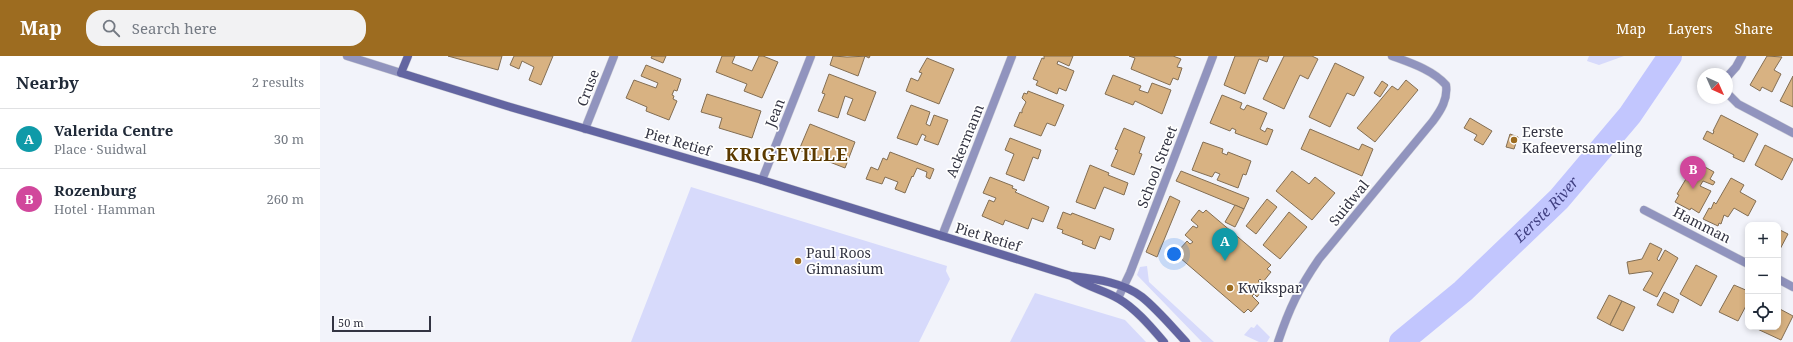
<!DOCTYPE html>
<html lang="en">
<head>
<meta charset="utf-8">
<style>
  :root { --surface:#fff; --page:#f2f2f3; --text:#1f2937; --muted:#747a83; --line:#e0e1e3; --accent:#9d6c20 }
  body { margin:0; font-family:"Noto Serif",serif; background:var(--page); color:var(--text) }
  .controls { position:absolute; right:12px; bottom:12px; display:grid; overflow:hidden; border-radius:8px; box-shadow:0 2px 6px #0003 }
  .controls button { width:36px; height:36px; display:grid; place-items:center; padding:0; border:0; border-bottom:1px solid var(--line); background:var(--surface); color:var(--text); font:20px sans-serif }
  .compass { position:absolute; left:1377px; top:12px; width:36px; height:36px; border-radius:50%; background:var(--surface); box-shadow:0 2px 6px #0003; rotate:135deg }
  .scale { position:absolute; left:12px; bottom:10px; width:99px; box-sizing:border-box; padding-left:4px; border:2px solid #333442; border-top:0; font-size:11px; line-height:14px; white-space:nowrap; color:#333442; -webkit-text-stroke:3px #fff; paint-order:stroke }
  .you { position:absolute; left:854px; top:198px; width:14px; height:14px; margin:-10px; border:3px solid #fff; border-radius:50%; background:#1a73e8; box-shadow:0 0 0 6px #1a73e833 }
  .badge { display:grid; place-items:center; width:26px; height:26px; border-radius:50%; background:var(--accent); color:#fff; font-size:13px; font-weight:700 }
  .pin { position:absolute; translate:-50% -33px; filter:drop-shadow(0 1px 2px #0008) }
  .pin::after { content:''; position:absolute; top:21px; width:14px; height:12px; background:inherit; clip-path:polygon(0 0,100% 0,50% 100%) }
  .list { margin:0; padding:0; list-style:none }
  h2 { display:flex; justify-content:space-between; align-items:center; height:52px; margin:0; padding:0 16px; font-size:17px }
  h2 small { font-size:13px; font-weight:400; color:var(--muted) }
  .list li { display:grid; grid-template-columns:26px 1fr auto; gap:12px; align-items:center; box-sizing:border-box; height:60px; padding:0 16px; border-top:1px solid var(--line) }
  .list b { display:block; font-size:15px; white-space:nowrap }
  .list p { margin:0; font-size:13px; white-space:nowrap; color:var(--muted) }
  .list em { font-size:13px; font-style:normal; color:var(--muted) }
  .icon { flex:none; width:22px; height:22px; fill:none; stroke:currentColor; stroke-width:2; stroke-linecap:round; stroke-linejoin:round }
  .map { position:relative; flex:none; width:1473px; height:286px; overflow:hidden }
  header { display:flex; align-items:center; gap:24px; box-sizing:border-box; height:56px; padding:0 20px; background:var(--accent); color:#fff }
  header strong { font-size:19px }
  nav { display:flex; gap:22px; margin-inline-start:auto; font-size:14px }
  .search { width:280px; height:36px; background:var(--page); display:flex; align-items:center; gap:10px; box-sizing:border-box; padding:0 14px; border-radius:16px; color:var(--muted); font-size:15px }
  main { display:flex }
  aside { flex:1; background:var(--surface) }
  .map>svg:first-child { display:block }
  .green { fill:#d7dafb }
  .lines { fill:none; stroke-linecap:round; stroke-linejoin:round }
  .river { stroke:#c2c6fe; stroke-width:24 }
  .building { fill:#d8b282; stroke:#836e53 }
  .street-casing { stroke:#cccdd5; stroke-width:9 }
  .secondary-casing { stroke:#cccdd5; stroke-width:9 }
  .street { stroke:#9194be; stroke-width:8 }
  .secondary { stroke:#6365a1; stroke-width:8 }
  .poi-dot { fill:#9d6c20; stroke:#fff; stroke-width:1.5 }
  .labels { text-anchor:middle; stroke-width:3.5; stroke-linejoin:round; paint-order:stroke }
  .street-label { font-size:14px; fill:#333442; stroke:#fff }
  .poi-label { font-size:14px; fill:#333442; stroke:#fff; text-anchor:start }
  .water-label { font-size:15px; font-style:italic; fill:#403f81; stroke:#fff }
  .district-label { font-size:18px; font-weight:bold; letter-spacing:1px; fill:#5b3a00; stroke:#fff }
</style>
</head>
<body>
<header>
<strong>Map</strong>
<div class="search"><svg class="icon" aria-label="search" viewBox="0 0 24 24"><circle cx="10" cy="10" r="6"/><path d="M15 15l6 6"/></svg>Search here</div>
<nav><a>Map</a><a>Layers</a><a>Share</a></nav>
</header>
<main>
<aside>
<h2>Nearby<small>2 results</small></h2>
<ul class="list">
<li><span class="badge" style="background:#0f9aa8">A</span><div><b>Valerida Centre</b><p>Place · Suidwal</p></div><em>30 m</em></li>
<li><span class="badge" style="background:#d1479c">B</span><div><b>Rozenburg</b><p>Hotel · Hamman</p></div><em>260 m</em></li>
</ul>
</aside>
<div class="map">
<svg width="1473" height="286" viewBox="0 0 1473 286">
  <rect width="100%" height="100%" fill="#f2f3fa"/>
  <g class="green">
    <path d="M1269,0H1304L1279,9L1267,5Z"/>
    <path d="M371,131L627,210L626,215L630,223L599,286H311Z"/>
    <path d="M827,210L829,226L894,286H882L817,219L820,211Z"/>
    <path d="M715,237L805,264L826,286H690Z"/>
    <path d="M937,268L950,281L947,286H939L924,279L931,271L934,272Z"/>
  </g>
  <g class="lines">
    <path class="river" id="s1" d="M1081,286L1143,235L1239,143L1310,59L1350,0"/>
  </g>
  <g class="building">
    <path d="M128,0H182L178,14Z"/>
    <path d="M194,0H233L221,29L209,24L214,11L202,5L199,13L190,9Z"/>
    <path d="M332,0H346L343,7L331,2Z"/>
    <path d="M402,0H415L412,7L432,15L439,0H443L458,6L442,42L424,35L427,28L396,16Z"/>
    <path d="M513,0L527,1L550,0L549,2L545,0L538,20L510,9Z"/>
    <path d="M724,0H753L749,10L738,5L737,8L754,15L746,35L739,32L737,38L716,29L718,25L713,23L722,2L724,3Z"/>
    <path d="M809,0H853L861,3L857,11L862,12L858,24L853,22L850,29L811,13L815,2Z"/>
    <path d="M915,0H949L947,6L939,3L925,38L904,29Z"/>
    <path d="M964,0H992L998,3L988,23L980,19L964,53L943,43Z"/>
    <path d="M1447,0L1462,1L1454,14L1461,18L1452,36L1442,31L1440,35L1430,29Z"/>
    <path d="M607,2L634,13L619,48L586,35L591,22L598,25L602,17L599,16Z"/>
    <path d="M1015,7L1044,21L1034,40L1027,37L1010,71L989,61Z"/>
    <path d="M326,9L361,23L357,35L354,34L352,39L354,40L353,43L357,45L349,64L326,55L327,51L306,42L314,24L336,32L338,27L321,20Z"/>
    <path d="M509,18L556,36L545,65L527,58L533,43L525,40L518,62L498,55L505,38L502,37Z"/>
    <path d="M793,19L821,30L819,34L828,37L832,27L851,34L842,58L815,45L813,49L785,38Z"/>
    <path d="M1473,20V51L1460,45Z"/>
    <path d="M1086,24L1098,34L1055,86L1037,72L1072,30L1078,34Z"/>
    <path d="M1062,25L1068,29L1060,41L1054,37Z"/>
    <path d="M708,35L744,49L735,70L727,67L721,80L694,70L700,56L702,57V54L706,46L702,42L704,37L707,38Z"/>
    <path d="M387,38L441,55L432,82L399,72L402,62L381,56Z"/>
    <path d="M902,39L922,47L920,52L924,54L927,49L947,57L940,73L945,76L947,72L953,74L947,89L915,77L916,74L912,72L910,75L890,67Z"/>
    <path d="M591,49L610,56L606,68L610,70L614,59L628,64L618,89L604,84L606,80L602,78L597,89L577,82Z"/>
    <path d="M1401,59L1438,78L1424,106L1413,101L1414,99L1383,83L1387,75L1393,78L1394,75H1393Z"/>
    <path d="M1150,62L1172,75L1163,89L1154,84L1157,79L1144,72Z"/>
    <path d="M490,68L535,86L525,112L479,94Z"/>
    <path d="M804,72L825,81L819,97L822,98L814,119L791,110L798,94L795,93Z"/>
    <path d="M990,73L1039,94L1042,88L1053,93L1042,120L981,93Z"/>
    <path d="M1190,78L1198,81L1194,93L1186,91Z"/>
    <path d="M690,82L721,94L718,103L713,101L704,125L686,118L694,98L685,94Z"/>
    <path d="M883,86L903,93L902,97L907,99L908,96L931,105L926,119L923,118L918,132L897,124L900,118L895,116L892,121L872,114Z"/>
    <path d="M1445,89L1473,103L1462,124L1435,109Z"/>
    <path d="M570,96L614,113L610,123L606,121L607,116L597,112L593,121L592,120L585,137L575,133L578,126L565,121L562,128L546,123L551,111L558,114L563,102L567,104Z"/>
    <path d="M1376,106L1394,116L1390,123L1395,126L1393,129L1383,125L1380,130L1391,135L1379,157L1371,152L1370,154L1355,146L1359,139L1357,138Z"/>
    <path d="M770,109L789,117L788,119L808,127L804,139L784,131L775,153L756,146Z"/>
    <path d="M861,115L929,142L924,153L856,125Z"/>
    <path d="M972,115L989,128L995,121L1015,137L992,164L956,135Z"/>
    <path d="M670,121L693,130L692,132L697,134L695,136L729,151L723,166L712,162L708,173L685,164L683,169L662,160L669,144L674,146L676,142L663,137Z"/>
    <path d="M1411,122L1424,129L1420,136L1436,145L1428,160L1414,152L1408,161L1404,159L1401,168L1399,167L1398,170L1383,163L1389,152L1391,153L1394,146L1396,148Z"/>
    <path d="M850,140L860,145L837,201L826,196Z"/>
    <path d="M947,143L957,151L936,178L926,170Z"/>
    <path d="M915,149L924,153L915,171L905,166Z"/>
    <path d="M879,154L883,157L886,154L951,209L947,213L951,216L943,226L940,223L938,225L945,231L937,241L934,238L932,240L939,247L931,256L928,253L924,257L859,201L863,197L859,194L867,185L870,188L873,186L865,179L873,170L877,172L878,170L871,164Z"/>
    <path d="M743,156L751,159L752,157L794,173L790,184L780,180L775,193L762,188L763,185L742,177L743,174L737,172Z"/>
    <path d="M969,156L987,171L960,203L943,189Z"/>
    <path d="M1458,173L1468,178L1458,197Z"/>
    <path d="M1330,187L1342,193L1337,203L1339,205L1345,194L1358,202L1337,241L1323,234L1333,217L1330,215L1309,218L1307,206L1322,203Z"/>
    <path d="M1376,209L1397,220L1381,250L1360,238Z"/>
    <path d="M1414,229L1428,235V246L1418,265L1399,256Z"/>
    <path d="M1344,236L1359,244L1353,257L1337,249Z"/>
    <path d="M1289,239L1302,245L1290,269L1277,262Z"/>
    <path d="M1302,245L1315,251L1303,275L1290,269Z"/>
    <path d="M1458,252L1473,260L1461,284L1433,271H1458Z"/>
  </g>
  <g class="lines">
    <defs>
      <g id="street">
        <path d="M27,0L81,17"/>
        <path d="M1407,21L1416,11L1422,0"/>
        <path d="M1407,37L1418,48L1473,77"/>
        <path d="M265,73L294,0"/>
        <path d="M442,124L491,0"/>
        <path d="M1324,154L1428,208"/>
        <path d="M622,180L692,0"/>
        <path d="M1458,223L1473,231"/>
        <path d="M798,242L810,217L893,0"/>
        <path d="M958,286C969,253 979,232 999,203L1113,65C1121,54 1128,43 1126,29C1113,14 1091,7 1072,0"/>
      </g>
      <g id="secondary">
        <path d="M88,0L81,17L187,50L442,124L751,220C775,223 803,226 822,241C838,254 852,271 866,286"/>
        <path d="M753,221C767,231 784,234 799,243C816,253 831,271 844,286"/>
      </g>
    </defs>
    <use href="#street" class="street-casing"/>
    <use href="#secondary" class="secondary-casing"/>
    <use href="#street" class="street"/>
    <use href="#secondary" class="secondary"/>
  </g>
  <g class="poi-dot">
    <circle cx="1194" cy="84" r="4"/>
    <circle cx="478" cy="205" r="4"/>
    <circle cx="910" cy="232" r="4"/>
  </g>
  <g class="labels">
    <g class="street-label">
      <text transform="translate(268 32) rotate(-69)" y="5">Cruse</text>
      <text transform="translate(455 57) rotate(-68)" y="5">Jean</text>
      <text transform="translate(645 85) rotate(-68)" y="5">Ackermann</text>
      <text transform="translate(358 86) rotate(16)" y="5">Piet Retief</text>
      <text transform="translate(837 111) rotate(-69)" y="5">School Street</text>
      <text transform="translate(1029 147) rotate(-51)" y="5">Suidwal</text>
      <text transform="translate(1382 169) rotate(27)" y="5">Hamman</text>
      <text transform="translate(668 181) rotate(17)" y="5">Piet Retief</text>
    </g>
    <g class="poi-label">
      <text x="1202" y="81">Eerste<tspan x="1202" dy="16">Kafeeversameling</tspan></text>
      <text x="486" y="202">Paul Roos<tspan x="486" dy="16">Gimnasium</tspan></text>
      <text x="918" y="237">Kwikspar</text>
    </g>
    <g class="water-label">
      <text dy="5" stroke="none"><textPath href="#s1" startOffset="197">Eerste River</textPath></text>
    </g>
    <g class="district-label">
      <text x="467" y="105">KRIGEVILLE</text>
    </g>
  </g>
</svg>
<div class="controls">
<button>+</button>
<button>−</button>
<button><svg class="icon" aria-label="locate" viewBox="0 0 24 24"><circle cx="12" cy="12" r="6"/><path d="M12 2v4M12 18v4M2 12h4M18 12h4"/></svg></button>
</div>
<svg class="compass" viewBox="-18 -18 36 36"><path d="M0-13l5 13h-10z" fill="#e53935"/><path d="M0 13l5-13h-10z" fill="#747a83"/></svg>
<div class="scale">50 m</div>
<div class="you"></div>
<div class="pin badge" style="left:905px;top:205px;background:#0f9aa8">A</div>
<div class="pin badge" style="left:1373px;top:133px;background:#d1479c">B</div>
</div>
</main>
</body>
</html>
